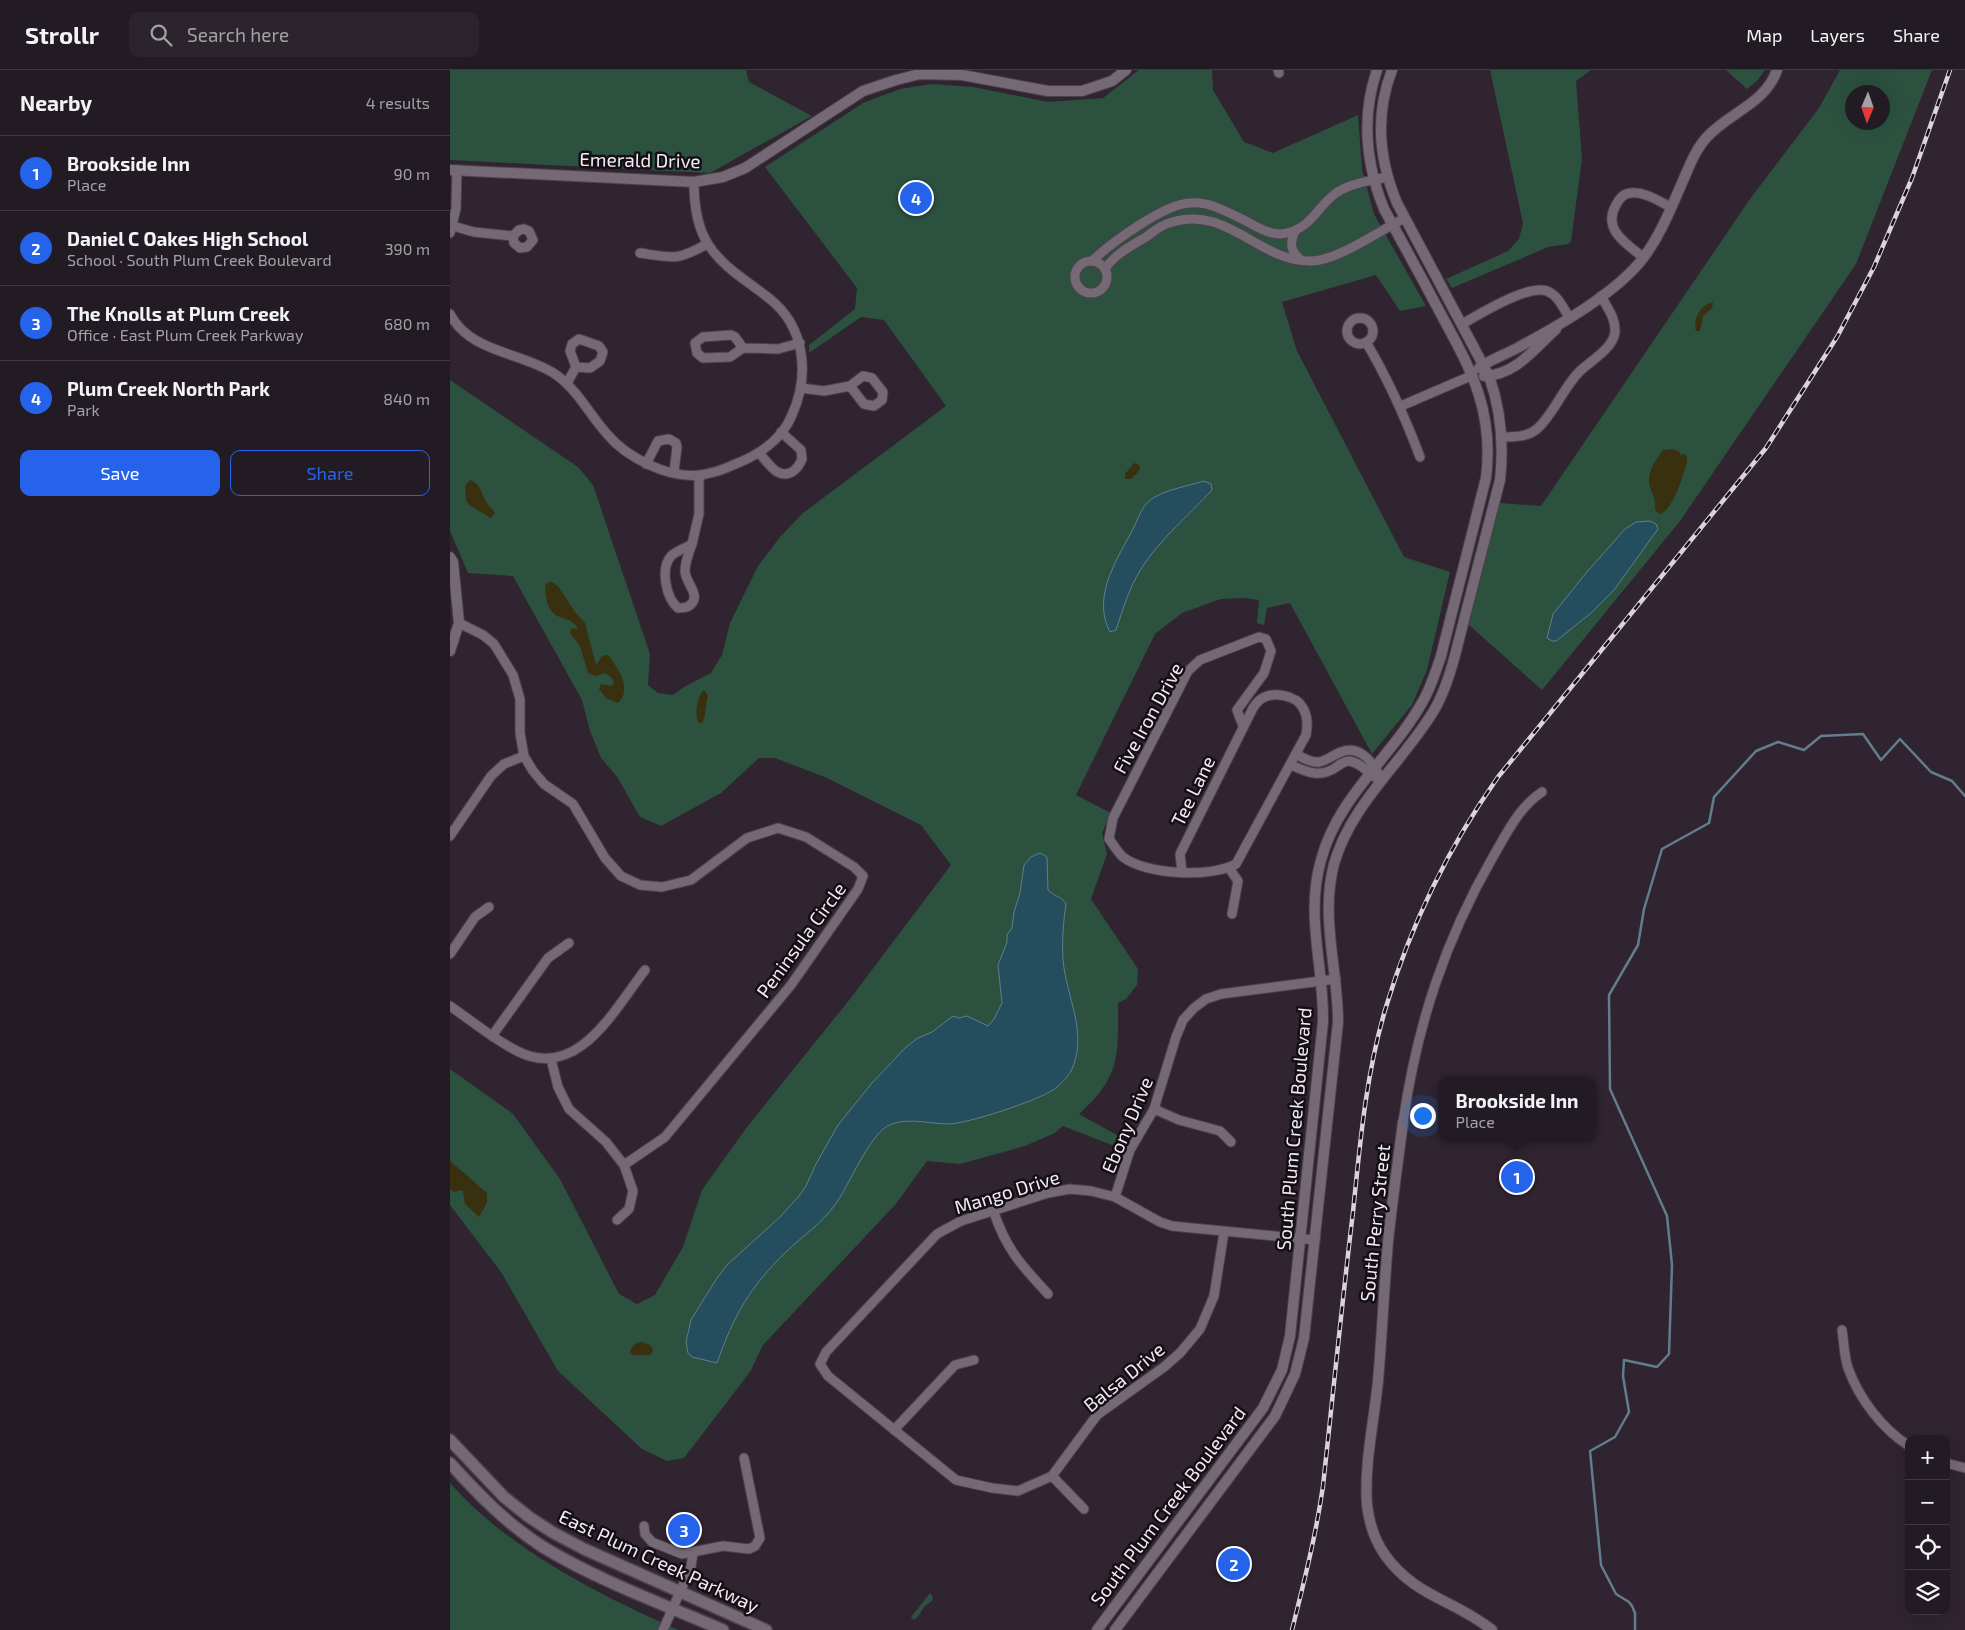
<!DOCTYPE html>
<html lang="en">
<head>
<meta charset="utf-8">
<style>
  :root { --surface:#231b24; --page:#2b242c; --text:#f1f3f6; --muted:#a3a1a6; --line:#403941; --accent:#2563eb }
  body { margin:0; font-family:"Exo 2",sans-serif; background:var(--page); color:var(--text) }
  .controls { position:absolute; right:15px; bottom:15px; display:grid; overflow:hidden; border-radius:10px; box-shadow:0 5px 20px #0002 }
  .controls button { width:45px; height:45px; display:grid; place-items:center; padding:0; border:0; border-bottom:1px solid var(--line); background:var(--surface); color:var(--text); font:25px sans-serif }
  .compass { position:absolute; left:1395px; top:15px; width:45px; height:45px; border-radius:50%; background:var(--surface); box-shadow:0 5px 20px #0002; rotate:182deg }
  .you { position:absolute; left:972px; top:1045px; width:18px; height:18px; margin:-12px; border:4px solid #fff; border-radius:50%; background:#1a73e8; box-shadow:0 0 0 8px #1a73e833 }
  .badge { display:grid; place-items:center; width:32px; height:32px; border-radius:50%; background:var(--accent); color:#fff; font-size:16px; font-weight:700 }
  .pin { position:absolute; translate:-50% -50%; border:2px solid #fff; box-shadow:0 1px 5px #0006 }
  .popup { position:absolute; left:988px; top:1007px; width:158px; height:65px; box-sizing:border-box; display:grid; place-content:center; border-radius:10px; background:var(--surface); filter:drop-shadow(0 1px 4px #0005); font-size:16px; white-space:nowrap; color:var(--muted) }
  .popup b { font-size:19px; color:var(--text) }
  .popup::after { content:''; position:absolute; left:50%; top:100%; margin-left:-10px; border:10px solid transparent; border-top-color:var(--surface) }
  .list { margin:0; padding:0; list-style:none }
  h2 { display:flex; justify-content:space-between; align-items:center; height:65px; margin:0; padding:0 20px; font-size:21px }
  h2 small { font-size:16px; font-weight:400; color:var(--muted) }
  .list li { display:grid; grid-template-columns:32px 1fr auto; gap:15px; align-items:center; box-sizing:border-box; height:75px; padding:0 20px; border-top:1px solid var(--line) }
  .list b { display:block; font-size:19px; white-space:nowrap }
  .list p { margin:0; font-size:16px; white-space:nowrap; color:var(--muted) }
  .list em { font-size:16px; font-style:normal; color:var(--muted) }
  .actions { display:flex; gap:10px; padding:15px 20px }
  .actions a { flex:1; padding:11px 0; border:1px solid var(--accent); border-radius:10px; text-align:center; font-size:18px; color:var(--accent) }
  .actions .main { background:var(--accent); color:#fff }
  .icon { flex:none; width:28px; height:28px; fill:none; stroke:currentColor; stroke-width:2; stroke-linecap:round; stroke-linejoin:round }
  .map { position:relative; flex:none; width:1515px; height:1560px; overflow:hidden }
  header { display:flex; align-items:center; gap:30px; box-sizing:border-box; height:70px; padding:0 25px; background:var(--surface); border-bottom:1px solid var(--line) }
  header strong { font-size:24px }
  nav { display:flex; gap:28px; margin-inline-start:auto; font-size:18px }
  .search { width:350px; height:45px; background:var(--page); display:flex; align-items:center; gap:12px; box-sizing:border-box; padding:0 18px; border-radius:10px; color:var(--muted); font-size:19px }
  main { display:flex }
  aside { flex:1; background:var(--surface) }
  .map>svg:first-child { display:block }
  .green { fill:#2c513f; fill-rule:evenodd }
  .sand { fill:#38300f }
  .water { fill:#244e5e; stroke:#627d8b }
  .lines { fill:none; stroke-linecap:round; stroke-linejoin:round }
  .stream { stroke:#627d8b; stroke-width:2.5 }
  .minor-casing { stroke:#4c424d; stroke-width:11 }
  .tertiary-casing { stroke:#4c424d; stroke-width:12 }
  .secondary-casing { stroke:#4c424d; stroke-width:14 }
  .minor { stroke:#766976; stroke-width:9 }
  .tertiary { stroke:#766976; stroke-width:10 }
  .secondary { stroke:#766976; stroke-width:11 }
  .rail-casing { stroke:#dbd3db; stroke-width:4.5 }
  .rail { stroke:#140f14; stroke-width:2.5; stroke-dasharray:8; stroke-linecap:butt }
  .labels { text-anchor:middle; stroke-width:5; stroke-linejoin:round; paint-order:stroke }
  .street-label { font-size:19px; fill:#f3ebf3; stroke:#140f14 }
</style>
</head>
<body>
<header>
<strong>Strollr</strong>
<div class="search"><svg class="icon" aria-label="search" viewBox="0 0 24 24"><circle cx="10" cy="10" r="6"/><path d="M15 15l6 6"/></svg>Search here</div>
<nav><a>Map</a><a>Layers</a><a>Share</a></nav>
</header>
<main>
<aside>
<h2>Nearby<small>4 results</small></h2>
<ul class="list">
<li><span class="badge">1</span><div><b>Brookside Inn</b><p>Place</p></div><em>90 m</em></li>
<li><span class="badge">2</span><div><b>Daniel C Oakes High School</b><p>School · South Plum Creek Boulevard</p></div><em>390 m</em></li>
<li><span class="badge">3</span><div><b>The Knolls at Plum Creek</b><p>Office · East Plum Creek Parkway</p></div><em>680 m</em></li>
<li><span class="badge">4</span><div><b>Plum Creek North Park</b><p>Park</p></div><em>840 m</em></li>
</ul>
<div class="actions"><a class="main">Save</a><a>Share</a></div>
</aside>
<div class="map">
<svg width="1515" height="1560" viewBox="0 0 1515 1560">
  <rect width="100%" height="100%" fill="#2f2430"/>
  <g class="green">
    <path d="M0,0H296L299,12L362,46L260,103L0,90Z"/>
    <path d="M689,0H762L763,20L794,72L823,83L908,45L912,99L924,144L976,236L950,241L926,205L832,232L847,281L954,487L1000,502L977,600L962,635L922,684L840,533L817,538L814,555L807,553L809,530L793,528L771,529L732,543L705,564L626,725L661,743L652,763L657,784L641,829L688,899L687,915L676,929L668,933C668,987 671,1006 629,1044L674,1069L667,1077L613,1056L605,1063L575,1076L510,1094L477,1091L445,1135L313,1275L300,1302L234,1388L217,1391L192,1379L108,1301L51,1202L0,1135V999L63,1044L110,1109L169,1224L187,1234L205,1225L233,1177L252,1120L297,1057L400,929L501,795L471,755L377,708L325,688H309L271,723L211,756L190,747L168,708L151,688L140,661L132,630L63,506L18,503L0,461V310L128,397L143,415L200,584L198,615L208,623L223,625L234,617L261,603L272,585L280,553L308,496L330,467L353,443L496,336L434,250L411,247L359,283V275L405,239L407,218L315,97L413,33L450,19L482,14L523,17L598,32L653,28Z"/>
    <path d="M1040,0H1141L1126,11L1132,89L1121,171L1118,174L1098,177L1002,218L996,209L1058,181L1069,169L1073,153Z"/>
    <path d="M1276,0H1315L1307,11L1297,19Z"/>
    <path d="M1390,0H1482L1406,194L1230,451L1092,620L1019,555L1049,433L1091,436L1300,129L1369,38ZM1402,22H1432V52H1402Z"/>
    <path d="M0,1413C57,1478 150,1526 229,1560H0Z"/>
    <path d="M480,1523L483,1527L482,1531L474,1537L469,1545L464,1550L461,1547Z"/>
  </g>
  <g class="sand">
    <path d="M1263,232L1262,238L1253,246L1250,261H1246C1243,249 1250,235 1263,232Z"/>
    <path d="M1223,379L1231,383L1230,385L1234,384L1237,386V391C1234,404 1223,440 1210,444L1205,440C1206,424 1201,425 1199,413C1198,400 1206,390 1213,380Z"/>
    <path d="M684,393L689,395L690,400L681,409H675V404Z"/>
    <path d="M20,410C32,414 31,425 37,433C39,437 43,439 45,443L41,448L19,435L16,430L15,416Z"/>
    <path d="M100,511L108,516L125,542L135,553L146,595L152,586L158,585C168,598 183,619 168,633L156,628L149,619L151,614L162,616L164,612L161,607L155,603L145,606L138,603L130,576L120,563L121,558L127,559V557C122,550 117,550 110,547C96,542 96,527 95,515Z"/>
    <path d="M254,620L258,626C255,634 256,648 252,653H249C244,647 247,625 254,620Z"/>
    <path d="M0,1091L37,1123V1132L29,1147L15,1134L13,1121L11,1120L4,1122L0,1119Z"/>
    <path d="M192,1272L200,1275L203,1280L202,1283L200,1285H182L180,1282C182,1276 185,1272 192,1272Z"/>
  </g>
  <g class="water">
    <path d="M754,411L761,414L762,420C738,446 710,469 691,499C679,518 673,539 666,560L660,562C641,526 668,488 684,457C689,447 692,435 703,428C718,419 738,416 754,411Z"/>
    <path d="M1200,451L1206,454L1208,459L1164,520L1141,543L1106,571H1102L1097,568L1103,544L1136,503L1175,459L1186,452Z"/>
    <path d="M590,783L597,787L598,820C603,826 613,827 616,834C613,853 612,871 613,890C616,926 639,965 621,1001C617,1008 610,1015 603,1020C586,1031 520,1053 499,1054C480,1054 453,1046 436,1057C419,1068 399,1114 387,1132C371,1155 354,1164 336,1182C299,1218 284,1245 267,1293L242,1287L238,1283L236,1272L241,1250L267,1208L277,1195L331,1146L349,1126L356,1116L366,1094L388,1055L422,1013L456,977L468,968L482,962L503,946L509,948L517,946L538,956L544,949L552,933L548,895L557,872V865L562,858L564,842L570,823L574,795L581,787Z"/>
  </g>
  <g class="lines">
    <path class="stream" d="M1185,1560V1543L1182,1536L1179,1532L1166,1524L1151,1495L1140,1381L1165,1367L1179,1342L1173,1306L1174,1290L1207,1297L1219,1284L1222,1195L1217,1146L1160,1019L1159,925L1188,875L1194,839L1212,779L1259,753L1264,727L1306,681L1328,672L1354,680L1371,666L1413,664L1431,690L1450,669L1481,702L1502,711L1515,726"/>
    <defs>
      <g id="minor">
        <path d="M828,0L829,3"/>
        <path d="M3,156L24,162L63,166L64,173L70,178L77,177L83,170L79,161L74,159L69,160L63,166"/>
        <path d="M846,160C839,172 840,181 851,190"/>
        <path d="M0,163L6,139L7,100"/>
        <path d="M190,183C223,188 227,191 257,174"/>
        <path d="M1193,187C1176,174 1152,159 1166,135C1169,129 1174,123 1181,123C1194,121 1210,132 1221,137"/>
        <path d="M642,191C661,173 714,134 740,133C759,131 777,142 794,150C807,157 822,167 837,163C862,157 867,137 886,123C901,113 920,111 937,107"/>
        <circle cx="641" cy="207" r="16"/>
        <path d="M655,199C665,184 681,176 696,167C703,162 711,155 719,153C777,133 809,193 862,191C889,190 930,160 955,148"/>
        <path d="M0,244C20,283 72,282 105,304C128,320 139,344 157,364C177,388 219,409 251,405C262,403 273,400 283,395C307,386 332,370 342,345C360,305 355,257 320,229C299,212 272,197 258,174C247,157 244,131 244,112"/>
        <circle cx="910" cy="261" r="13"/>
        <path d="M1012,254C1030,244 1078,214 1097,221C1108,225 1113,238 1119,247"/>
        <path d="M916,272C938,309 955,347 970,387"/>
        <path d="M293,278L280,287L253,288L247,283L245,273L253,267L281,265L285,267L293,278L328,279L350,273"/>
        <path d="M117,313L126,297L140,298L150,291L153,282L149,276L129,269L122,274L120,281L126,297"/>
        <path d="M351,318L374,321L400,316L414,334L424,336L432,330L433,322L422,308L413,306L400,316"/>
        <path d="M951,336L1023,305"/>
        <path d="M1051,367C1064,367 1079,367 1088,358C1104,343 1114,317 1129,302C1140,291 1163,279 1165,262C1166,249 1157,237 1151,226"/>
        <path d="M309,383C318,392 327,410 342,402C347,399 350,394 352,389L351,380L331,362"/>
        <path d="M196,394L208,371L219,369L226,373L227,377L224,402"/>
        <path d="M242,474C239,482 235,492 235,501C235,513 253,526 239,536C236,538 233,538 228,538C216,528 210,499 221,486C226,481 236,478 242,474L249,444V405"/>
        <path d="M9,553L33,565L44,574L63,605L70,629V663L74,686L83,701L94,714L123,734L155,788L171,806L190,815L212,817L241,810L297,768L328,758L356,767L404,797L413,806L408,819L341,915L215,1067L174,1095"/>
        <path d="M846,684C853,688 861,693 869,692C876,691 883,685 891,682C911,674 924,694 932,710"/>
        <path d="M841,695C857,702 869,708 885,698C889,695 894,691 899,691C909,692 918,702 926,708"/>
        <path d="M0,766L41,706L54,694L74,686"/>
        <path d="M779,798L788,811L782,844"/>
        <path d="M732,802L730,784L803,638C805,635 808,631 811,629C823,621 846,625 853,638C858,647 858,655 856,665L786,794C761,808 696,805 673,787C668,783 663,774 659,769L663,748L738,601L750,590L809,567L816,569L821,581L814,603L787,640L793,656"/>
        <path d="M0,884L25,847L39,837"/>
        <path d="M0,936C22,951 43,969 67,981C127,1012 164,940 195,900"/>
        <path d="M42,966L98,888L119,873"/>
        <path d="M101,989L108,1017L119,1039L156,1072L174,1095L183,1121L179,1139L167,1150"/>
        <path d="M704,1039L729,1050L770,1061L781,1072"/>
        <path d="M953,1052C967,955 995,870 1044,785C1057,763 1069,737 1092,722"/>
        <path d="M665,1127L680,1080L704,1039L726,967L733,950L744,938L756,929L771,924L886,909"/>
        <path d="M543,1140C556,1179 571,1195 598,1224"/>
        <path d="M774,1162L764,1226L750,1259L730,1283L714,1297L647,1345L602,1406L568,1421L542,1418L506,1410L378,1306L370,1294L376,1282L487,1164L511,1151L598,1123L620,1119L641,1121L665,1127L710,1152L722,1156L865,1170"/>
        <path d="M1392,1260C1394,1272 1394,1286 1398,1298C1409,1328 1431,1358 1459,1376"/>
        <path d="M444,1360L505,1295L524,1290"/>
        <path d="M1496,1393L1515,1398"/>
        <path d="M602,1406L634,1439"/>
        <path d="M194,1456L195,1464L202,1472L232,1484L273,1476L299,1479L305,1476L310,1468L294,1388"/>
        <path d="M213,1560L241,1497L243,1483"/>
      </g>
      <g id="tertiary">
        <path d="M0,100L244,112L273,107L295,98L413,21L446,10L470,4L512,5L598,21H632L662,11L676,0"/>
        <path d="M1029,298C1041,289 1055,285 1069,277C1108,256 1167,223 1194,187C1211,164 1221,138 1232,113C1239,97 1245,80 1257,67C1280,42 1315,34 1327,0"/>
        <path d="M1034,306C1066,305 1085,278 1106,259"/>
        <path d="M0,487L3,492L9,553L0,581"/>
        <path d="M953,1052C948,1092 942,1132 938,1172C934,1218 932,1265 928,1311C924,1352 914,1394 917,1435C919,1452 925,1471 935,1485C965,1527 1005,1530 1042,1560"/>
        <path d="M647,1560L813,1338L832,1300L840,1266L873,952C874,896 855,846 871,790C888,726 942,687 973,631C981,617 986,601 991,586L1036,408C1045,336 1017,293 985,233C968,201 951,170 934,139C916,94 911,47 927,0"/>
        <path d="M665,1560L825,1346L845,1304L854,1268L888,952C888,899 870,847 884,794C901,734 952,693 983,642C993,626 999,607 1004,589L1050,410C1054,374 1051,340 1039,306L947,133C929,90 925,44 942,0"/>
      </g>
      <g id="secondary">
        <path d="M0,1370L54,1427L79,1447L102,1462L134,1479L316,1560"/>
        <path d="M0,1393C28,1424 57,1454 93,1477C147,1510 215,1535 273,1560"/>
      </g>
    </defs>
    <use href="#minor" class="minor-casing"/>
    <use href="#tertiary" class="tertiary-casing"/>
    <use href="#secondary" class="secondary-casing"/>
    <use href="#minor" class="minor"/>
    <use href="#tertiary" class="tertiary"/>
    <use href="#secondary" class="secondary"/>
    <defs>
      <path id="rail" d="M842,1560C854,1512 866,1465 873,1416C883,1324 892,1233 903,1142C910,1073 916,1003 936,937C961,854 998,778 1048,707L1316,378L1387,267L1424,197L1462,108L1500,0"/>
    </defs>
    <use href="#rail" class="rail-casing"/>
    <use href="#rail" class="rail"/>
  </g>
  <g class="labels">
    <g class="street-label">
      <text transform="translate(190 90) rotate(1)" y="7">Emerald Drive</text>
      <text transform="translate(698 648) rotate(-61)" y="7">Five Iron Drive</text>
      <text transform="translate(743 721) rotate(-64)" y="7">Tee Lane</text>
      <text transform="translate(351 870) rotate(-54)" y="7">Peninsula Circle</text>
      <text transform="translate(677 1055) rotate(-67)" y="7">Ebony Drive</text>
      <text transform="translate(844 1059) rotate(-85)" y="7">South Plum Creek Boulevard</text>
      <text transform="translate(557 1122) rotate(-17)" y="7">Mango Drive</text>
      <text transform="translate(925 1153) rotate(-84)" y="7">South Perry Street</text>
      <text transform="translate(674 1307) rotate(-39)" y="7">Balsa Drive</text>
      <text transform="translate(718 1436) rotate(-53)" y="7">South Plum Creek Boulevard</text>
      <text transform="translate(209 1491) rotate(25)" y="7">East Plum Creek Parkway</text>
    </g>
  </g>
</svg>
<div class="controls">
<button>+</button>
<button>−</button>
<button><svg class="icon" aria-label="locate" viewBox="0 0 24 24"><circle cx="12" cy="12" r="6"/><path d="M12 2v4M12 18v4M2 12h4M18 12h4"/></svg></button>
<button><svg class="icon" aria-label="layers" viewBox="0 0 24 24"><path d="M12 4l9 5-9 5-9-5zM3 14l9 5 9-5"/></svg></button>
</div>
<svg class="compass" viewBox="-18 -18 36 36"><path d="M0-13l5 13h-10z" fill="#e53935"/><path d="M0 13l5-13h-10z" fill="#a3a1a6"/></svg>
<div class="you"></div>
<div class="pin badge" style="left:1067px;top:1107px">1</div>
<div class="popup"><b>Brookside Inn</b>Place</div>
<div class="pin badge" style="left:784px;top:1494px">2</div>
<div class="pin badge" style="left:234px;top:1460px">3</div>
<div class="pin badge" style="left:466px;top:128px">4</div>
</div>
</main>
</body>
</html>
